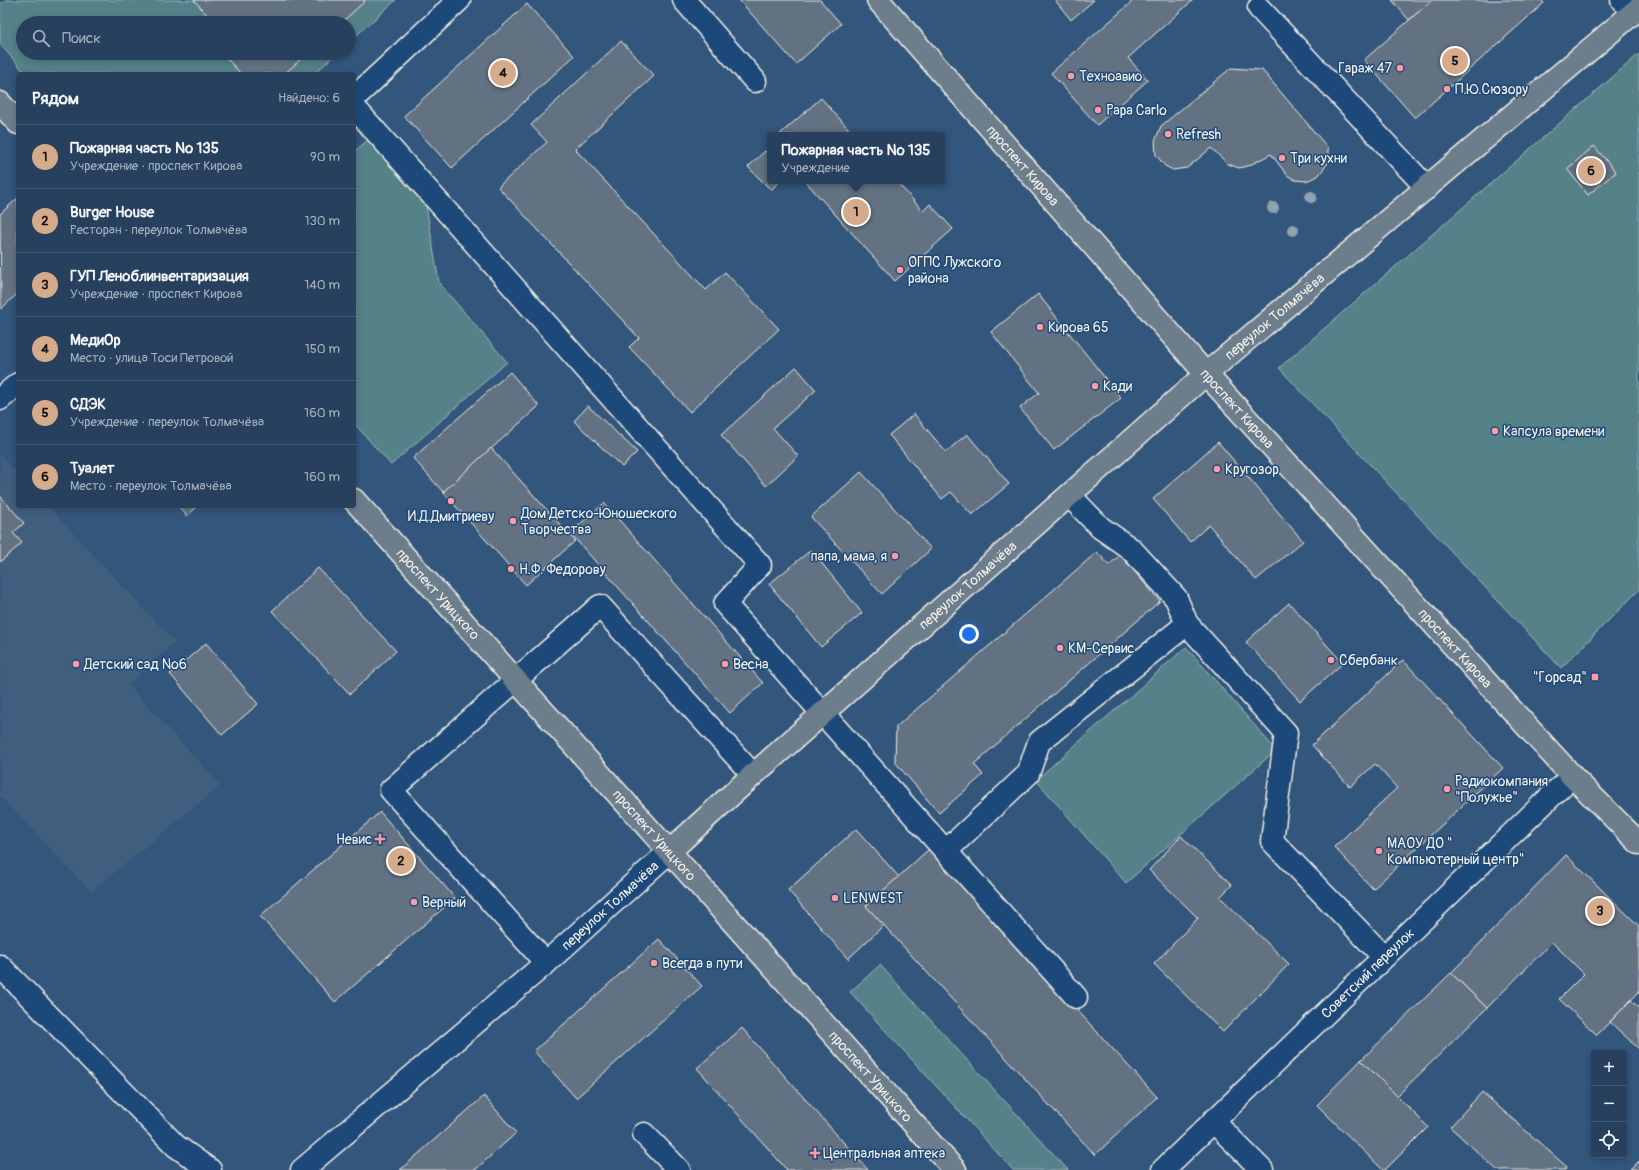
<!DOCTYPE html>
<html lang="ru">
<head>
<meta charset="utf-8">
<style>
  :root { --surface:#26405d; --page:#324b66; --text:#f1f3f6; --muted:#a4afbc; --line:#425972; --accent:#d6ab8b }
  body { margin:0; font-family:Pangolin,sans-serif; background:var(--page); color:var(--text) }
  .controls { position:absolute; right:12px; bottom:12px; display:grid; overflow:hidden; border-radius:4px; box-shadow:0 2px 6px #0003 }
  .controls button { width:36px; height:36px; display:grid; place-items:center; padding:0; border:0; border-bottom:1px solid var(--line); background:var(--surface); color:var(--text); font:20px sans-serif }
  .you { position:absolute; left:969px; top:634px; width:14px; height:14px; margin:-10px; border:3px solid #fff; border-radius:50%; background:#1a73e8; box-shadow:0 0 0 6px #1a73e833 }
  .badge { display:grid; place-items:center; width:26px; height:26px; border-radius:50%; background:var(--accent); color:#111; font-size:13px; font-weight:700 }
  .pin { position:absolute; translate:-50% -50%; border:2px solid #fff; box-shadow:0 1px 4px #0006 }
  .popup { position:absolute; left:767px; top:132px; width:178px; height:52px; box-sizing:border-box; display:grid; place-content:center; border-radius:4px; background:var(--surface); filter:drop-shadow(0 1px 3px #0005); font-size:13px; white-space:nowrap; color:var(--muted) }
  .popup b { font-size:15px; color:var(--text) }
  .popup::after { content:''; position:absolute; left:50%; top:100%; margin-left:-8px; border:8px solid transparent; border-top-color:var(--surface) }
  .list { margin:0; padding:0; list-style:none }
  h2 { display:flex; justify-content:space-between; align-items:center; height:52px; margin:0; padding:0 16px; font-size:17px }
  h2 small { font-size:13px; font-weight:400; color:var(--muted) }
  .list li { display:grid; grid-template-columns:26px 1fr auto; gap:12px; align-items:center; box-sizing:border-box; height:64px; padding:0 16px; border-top:1px solid var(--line) }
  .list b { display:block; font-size:15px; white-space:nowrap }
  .list p { margin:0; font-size:13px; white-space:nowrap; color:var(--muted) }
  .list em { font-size:13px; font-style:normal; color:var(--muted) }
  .icon { flex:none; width:22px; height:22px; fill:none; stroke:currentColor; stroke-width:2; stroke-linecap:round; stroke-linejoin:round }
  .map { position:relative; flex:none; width:1639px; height:1170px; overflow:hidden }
  .search { position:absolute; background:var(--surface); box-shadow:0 2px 6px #0003; left:16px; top:16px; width:340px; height:44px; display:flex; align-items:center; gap:10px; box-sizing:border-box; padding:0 14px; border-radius:22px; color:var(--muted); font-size:15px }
  .panel { position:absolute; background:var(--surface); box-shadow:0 2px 6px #0003; left:16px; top:72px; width:340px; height:436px; border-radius:4px }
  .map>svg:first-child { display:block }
  .built { fill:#415e7e }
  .green { fill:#548189; stroke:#a4b9b8 }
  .building { fill:#627282; stroke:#f4f1e8 }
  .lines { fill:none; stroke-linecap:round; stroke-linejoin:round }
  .minor-casing { stroke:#f4f1e8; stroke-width:25 }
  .major-casing { stroke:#f4f1e8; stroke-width:25 }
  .minor { stroke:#1f4a7a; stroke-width:22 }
  .major { stroke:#6c7d8c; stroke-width:22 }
  .tree { fill:#90a2b0 }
  .poi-dot { fill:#ff9aa2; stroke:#1f4a7a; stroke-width:1.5 }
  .labels { text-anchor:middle; stroke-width:3; stroke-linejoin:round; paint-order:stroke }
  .poi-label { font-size:14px; fill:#f4f1e8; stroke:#1f4a7a; text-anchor:start }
  .street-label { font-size:14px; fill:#f4f1e8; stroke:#1f4a7a }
</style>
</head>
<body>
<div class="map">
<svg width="1639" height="1170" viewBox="0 0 1639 1170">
  <rect width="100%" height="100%" fill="#33567c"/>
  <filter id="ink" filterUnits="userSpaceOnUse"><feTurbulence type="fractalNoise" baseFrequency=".025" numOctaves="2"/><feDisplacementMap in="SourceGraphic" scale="8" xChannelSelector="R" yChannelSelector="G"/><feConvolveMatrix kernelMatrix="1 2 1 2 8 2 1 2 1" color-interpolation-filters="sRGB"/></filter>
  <g filter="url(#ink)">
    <path class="built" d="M0,455L18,474V506H48L175,642L128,685L221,785L91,892L0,796Z"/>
    <g class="green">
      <path d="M5,0H396L349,42V23H23V53H337L314,74H26L0,44V5Z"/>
      <path d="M1639,54V590L1561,668L1279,368Z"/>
      <path d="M373,135L424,193L439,283L507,362L391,465L354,423V152Z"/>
      <path d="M1186,647L1276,750L1126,883L1036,780Z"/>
      <path d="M880,965L1068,1170H1013L850,992Z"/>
    </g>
    <g class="building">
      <path d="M194,0H364L365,1L341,23H202L209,17Z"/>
      <path d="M739,0H820L841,24L796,64Z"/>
      <path d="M1055,0H1094L1071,20Z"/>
      <path d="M1134,0H1193L1128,58L1148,80L1097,125L1051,73Z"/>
      <path d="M1392,0H1432L1409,20Z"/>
      <path d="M1432,0H1541L1544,3L1415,118L1364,60Z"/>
      <path d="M527,4L574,56L452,168L404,116Z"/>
      <path d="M621,41L654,76L575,149L706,290L725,272L779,329L690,412L629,347L639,338L498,187L547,142L531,125Z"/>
      <path d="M222,53H308L284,74H241Z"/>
      <path d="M1231,68L1262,70L1328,148V163L1318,176L1306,181L1295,180L1287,175L1271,154L1248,166L1239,168L1228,164L1211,148L1187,168L1173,170L1165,166L1156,155L1155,141L1161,126Z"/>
      <path d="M821,98L854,135H779Z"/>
      <path d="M1594,146L1616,172L1588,195L1567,169Z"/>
      <path d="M765,151L770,156V181H780L771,190L748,167Z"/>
      <path d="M805,181H896L923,211L930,204L953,229L895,281Z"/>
      <path d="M18,198V293L1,309L0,214Z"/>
      <path d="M1038,294L1121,398L1054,450L1020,408L1039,393L991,332Z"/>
      <path d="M796,367L816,390L773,428L798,456L766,486L721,435Z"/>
      <path d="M510,372L539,406L443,492L413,458Z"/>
      <path d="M588,406L637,452L622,467L574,421Z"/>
      <path d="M914,414L946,452L967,434L1009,484L972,515L951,492L942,499L889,435Z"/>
      <path d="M1218,442L1303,541L1256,580L1209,525L1190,542L1153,499Z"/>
      <path d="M491,448L575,541L526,585L443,492Z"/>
      <path d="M861,472L931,549L882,594L811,517Z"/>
      <path d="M0,496L24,523L13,533L22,543L0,562Z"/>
      <path d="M604,503L763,683L730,713L570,533Z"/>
      <path d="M178,506H198L187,516Z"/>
      <path d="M811,550L862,613L821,647L769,584Z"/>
      <path d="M1097,552L1109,565L1120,555L1160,601L974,764L983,775L939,813L895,762L896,727Z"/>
      <path d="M318,568L396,651L350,694L272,611Z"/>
      <path d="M1289,603L1343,663L1300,701L1246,642Z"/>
      <path d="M206,643L258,704L222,735L170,674Z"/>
      <path d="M1403,660L1503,768L1373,889L1334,847L1397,788L1375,764L1350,787L1312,745Z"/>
      <path d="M380,812L455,898L335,1002L260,916Z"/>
      <path d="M856,829L899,877L866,906L884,925L848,959L788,890Z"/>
      <path d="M1181,836L1232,885L1220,897L1289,964L1223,1032L1154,964L1198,918L1149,870Z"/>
      <path d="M929,849L1157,1097L1095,1155L866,906Z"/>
      <path d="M1566,855L1639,926V992L1597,1035L1559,999L1584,974L1552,942L1487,1008L1451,973Z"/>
      <path d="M659,939L702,986L576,1098L534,1051Z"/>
      <path d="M1451,973L1487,1008L1397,1096L1361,1060Z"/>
      <path d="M1631,1000L1639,1008V1049L1610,1022Z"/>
      <path d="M742,1028L868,1170H787L697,1068Z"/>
      <path d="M1361,1060L1428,1127L1385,1170H1383L1317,1105Z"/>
      <path d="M1482,1092L1567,1167L1564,1170H1497L1450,1127Z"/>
      <path d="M484,1096L516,1133L475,1170H400Z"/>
      <path d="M1639,1161V1170H1630Z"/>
    </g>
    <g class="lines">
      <defs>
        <g id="minor">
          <path d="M684,0L755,81"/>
          <path d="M1622,0L1634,13"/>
          <path d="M1259,8L1427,188"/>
          <path d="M354,98L459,0"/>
          <path d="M354,107L760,565L725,604L1076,997"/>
          <path d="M0,399L18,384"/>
          <path d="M1070,496L1101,528L1131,549L1176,598L1187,624L1286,733L1272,841L1384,957"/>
          <path d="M946,851L1028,774L1039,742L1187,624"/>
          <path d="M546,963L391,790L600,606L753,775"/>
          <path d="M0,966L176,1146L210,1170"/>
          <path d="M1213,1121L1262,1170"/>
          <path d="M644,1134L679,1170"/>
          <path id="s1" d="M302,1170L546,963L670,851"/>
          <path id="s2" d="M1163,1170L1572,776"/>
        </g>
        <g id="major">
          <path id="s3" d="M878,0L1206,374L1572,776L1639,843"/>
          <path d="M0,103L18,123"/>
          <path id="s4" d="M354,500L955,1170"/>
          <path id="s5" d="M670,851L753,775L1206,374L1639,8"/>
        </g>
      </defs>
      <use href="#minor" class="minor-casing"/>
      <use href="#major" class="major-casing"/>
      <use href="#minor" class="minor"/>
      <use href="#major" class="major"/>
    </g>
    <g class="tree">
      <circle cx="1311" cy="197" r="6"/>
      <circle cx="1273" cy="208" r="6"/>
      <circle cx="1293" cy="230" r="6"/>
    </g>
  </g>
  <g class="poi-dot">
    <circle cx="1400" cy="68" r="4"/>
    <circle cx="1071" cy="76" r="4"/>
    <circle cx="1447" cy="89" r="4"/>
    <circle cx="1098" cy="110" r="4"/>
    <circle cx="1168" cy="134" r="4"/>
    <circle cx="1282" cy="158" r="4"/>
    <circle cx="900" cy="270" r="4"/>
    <circle cx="1040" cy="327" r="4"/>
    <circle cx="1095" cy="386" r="4"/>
    <circle cx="1495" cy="431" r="4"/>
    <circle cx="1217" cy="469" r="4"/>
    <circle cx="451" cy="501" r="4"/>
    <circle cx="513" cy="521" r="4"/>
    <circle cx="895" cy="556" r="4"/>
    <circle cx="511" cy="569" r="4"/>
    <circle cx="1060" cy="648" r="4"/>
    <circle cx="1331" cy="660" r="4"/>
    <circle cx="76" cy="664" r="4"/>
    <circle cx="725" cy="664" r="4"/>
    <rect x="1591" y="673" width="8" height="8" rx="2"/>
    <circle cx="1447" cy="789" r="4"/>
    <path d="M378 833h4v4h4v4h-4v4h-4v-4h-4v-4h4z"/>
    <circle cx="1379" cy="851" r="4"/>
    <circle cx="835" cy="898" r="4"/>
    <circle cx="414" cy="902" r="4"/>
    <circle cx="654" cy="963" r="4"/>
    <path d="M813 1147h4v4h4v4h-4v4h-4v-4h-4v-4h4z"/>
  </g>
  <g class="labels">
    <g class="poi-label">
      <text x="1392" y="73" text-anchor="end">Гараж 47</text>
      <text x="1079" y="81">Техноавио</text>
      <text x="1455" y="94">П.Ю.Сюзору</text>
      <text x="1106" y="115">Papa Carlo</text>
      <text x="1176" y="139">Refresh</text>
      <text x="1290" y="163">Три кухни</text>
      <text x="908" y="267">ОГПС Лужского<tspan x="908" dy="16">района</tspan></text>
      <text x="1048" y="332">Кирова 65</text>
      <text x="1103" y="391">Кади</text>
      <text x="1503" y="436">Капсула времени</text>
      <text x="1225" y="474">Кругозор</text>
      <text x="521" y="518">Дом Детско-Юношеского<tspan x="521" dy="16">Творчества</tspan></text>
      <text x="451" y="521" text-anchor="middle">И.Д.Дмитриеву</text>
      <text x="887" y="561" text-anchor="end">папа, мама, я</text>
      <text x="519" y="574">Н.Ф. Федорову</text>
      <text x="1068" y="653">КМ-Сервис</text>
      <text x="1339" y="665">Сбербанк</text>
      <text x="84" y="669">Детский сад №6</text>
      <text x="733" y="669">Весна</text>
      <text x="1587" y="682" text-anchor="end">"Горсад"</text>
      <text x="1455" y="786">Радиокомпания<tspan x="1455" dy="16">"Полужье"</tspan></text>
      <text x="372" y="844" text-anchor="end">Невис</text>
      <text x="1387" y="848">МАОУ ДО "<tspan x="1387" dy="16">Компьютерный центр"</tspan></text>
      <text x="843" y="903">LENWEST</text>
      <text x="422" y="907">Верный</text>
      <text x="662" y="968">Всегда в пути</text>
      <text x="823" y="1158">Центральная аптека</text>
    </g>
    <g class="street-label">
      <text dy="5" stroke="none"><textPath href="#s3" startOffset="220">проспект Кирова</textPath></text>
      <text dy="5" stroke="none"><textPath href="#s5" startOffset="807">переулок Толмачёва</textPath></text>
      <text dy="5" stroke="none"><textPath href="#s3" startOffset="544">проспект Кирова</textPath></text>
      <text dy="5" stroke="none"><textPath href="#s5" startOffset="399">переулок Толмачёва</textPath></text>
      <text dy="5" stroke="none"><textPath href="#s4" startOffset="126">проспект Урицкого</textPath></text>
      <text dy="5" stroke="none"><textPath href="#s3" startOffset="868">проспект Кирова</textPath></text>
      <text dy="5" stroke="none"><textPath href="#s4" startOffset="450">проспект Урицкого</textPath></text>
      <text dy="5" stroke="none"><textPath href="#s1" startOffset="406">переулок Толмачёва</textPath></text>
      <text dy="5" stroke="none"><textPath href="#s2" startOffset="284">Советский переулок</textPath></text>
      <text dy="5" stroke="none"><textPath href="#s4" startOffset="774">проспект Урицкого</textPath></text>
    </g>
  </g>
</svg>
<div class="controls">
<button>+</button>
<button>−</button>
<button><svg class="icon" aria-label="locate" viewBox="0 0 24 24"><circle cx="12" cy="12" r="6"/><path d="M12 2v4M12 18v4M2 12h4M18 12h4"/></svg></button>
</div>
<div class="you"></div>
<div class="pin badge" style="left:856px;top:212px">1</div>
<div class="popup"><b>Пожарная часть № 135</b>Учреждение</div>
<div class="pin badge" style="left:401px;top:861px">2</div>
<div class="pin badge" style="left:1600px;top:911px">3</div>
<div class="pin badge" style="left:503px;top:73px">4</div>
<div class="pin badge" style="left:1455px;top:61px">5</div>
<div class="pin badge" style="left:1591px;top:171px">6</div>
<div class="search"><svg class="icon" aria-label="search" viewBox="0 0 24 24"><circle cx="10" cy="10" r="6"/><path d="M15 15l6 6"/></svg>Поиск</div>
<section class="panel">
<h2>Рядом<small>Найдено: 6</small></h2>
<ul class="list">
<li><span class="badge">1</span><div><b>Пожарная часть № 135</b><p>Учреждение · проспект Кирова</p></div><em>90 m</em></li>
<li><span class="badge">2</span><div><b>Burger House</b><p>Ресторан · переулок Толмачёва</p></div><em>130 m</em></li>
<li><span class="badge">3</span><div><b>ГУП Леноблинвентаризация</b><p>Учреждение · проспект Кирова</p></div><em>140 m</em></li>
<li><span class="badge">4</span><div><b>МедиОр</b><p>Место · улица Тоси Петровой</p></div><em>150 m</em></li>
<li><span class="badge">5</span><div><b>СДЭК</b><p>Учреждение · переулок Толмачёва</p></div><em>160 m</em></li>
<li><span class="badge">6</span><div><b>Туалет</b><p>Место · переулок Толмачёва</p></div><em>160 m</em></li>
</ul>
</section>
</div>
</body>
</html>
